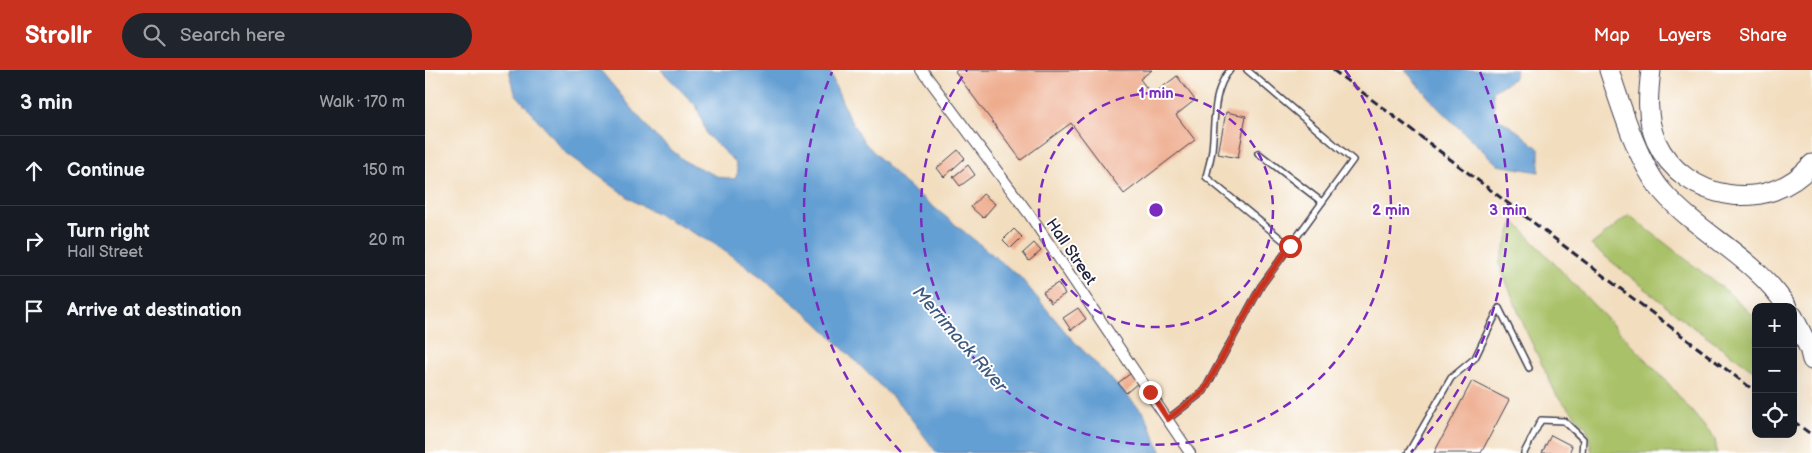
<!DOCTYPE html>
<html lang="en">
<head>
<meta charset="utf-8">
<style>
  :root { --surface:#171b24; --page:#20242c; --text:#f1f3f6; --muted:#9ea1a6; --line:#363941; --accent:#c8321e }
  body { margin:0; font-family:"Balsamiq Sans",sans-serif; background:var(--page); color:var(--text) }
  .controls { position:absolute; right:15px; bottom:15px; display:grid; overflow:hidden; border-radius:10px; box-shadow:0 5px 20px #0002 }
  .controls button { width:45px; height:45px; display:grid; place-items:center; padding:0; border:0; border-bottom:1px solid var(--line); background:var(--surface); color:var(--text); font:25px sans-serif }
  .stop { position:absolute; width:15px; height:15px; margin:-11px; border:4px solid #c8321e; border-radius:50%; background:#fff }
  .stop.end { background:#c8321e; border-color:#fff; box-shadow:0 1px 5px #0008 }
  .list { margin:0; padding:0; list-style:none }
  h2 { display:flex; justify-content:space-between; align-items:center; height:65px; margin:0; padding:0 20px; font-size:21px }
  h2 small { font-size:16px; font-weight:400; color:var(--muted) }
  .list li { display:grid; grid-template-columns:32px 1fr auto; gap:15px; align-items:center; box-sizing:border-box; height:70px; padding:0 20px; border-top:1px solid var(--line) }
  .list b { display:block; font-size:19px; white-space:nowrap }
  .list p { margin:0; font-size:16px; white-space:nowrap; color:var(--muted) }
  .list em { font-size:16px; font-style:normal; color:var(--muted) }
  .icon { flex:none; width:28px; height:28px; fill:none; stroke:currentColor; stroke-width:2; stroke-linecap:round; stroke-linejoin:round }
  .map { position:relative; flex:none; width:1387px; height:383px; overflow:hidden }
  header { display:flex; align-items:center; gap:30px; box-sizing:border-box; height:70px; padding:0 25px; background:var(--accent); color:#fff }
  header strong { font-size:24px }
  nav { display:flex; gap:28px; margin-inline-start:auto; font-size:18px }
  .search { width:350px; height:45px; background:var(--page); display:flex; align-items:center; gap:12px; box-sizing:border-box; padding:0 18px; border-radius:28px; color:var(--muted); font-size:19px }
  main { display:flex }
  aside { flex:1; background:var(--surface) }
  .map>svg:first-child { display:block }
  .green { fill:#a9c167; stroke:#667251 }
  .water { fill:#639fd3; stroke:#426087 }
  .building { fill:#eeab8c }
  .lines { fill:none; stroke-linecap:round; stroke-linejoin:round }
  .service-casing { stroke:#413e4f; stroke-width:8 }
  .minor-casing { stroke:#413e4f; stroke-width:12 }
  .motorway-casing { stroke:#413e4f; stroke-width:21 }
  .service { stroke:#fff; stroke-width:5 }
  .minor { stroke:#fff; stroke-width:10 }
  .motorway { stroke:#fff; stroke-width:19 }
  .rail { stroke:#22223b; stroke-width:3; stroke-dasharray:8 4; stroke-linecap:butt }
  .route { stroke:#c8321e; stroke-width:6 }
  .ring { fill:none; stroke:#7b2cbf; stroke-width:2.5; stroke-dasharray:9 6 }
  .labels { text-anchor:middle; stroke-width:4; stroke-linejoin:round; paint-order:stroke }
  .street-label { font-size:16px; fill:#22223b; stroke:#fff }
  .water-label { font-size:18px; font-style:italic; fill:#3f5a7f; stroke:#fff }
  .centre { fill:#7b2cbf; stroke:#fff; stroke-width:2.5 }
  .ring-label { font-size:15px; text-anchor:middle; font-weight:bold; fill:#7b2cbf; stroke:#fff; stroke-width:4; stroke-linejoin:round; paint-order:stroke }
</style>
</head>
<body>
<header>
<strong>Strollr</strong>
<div class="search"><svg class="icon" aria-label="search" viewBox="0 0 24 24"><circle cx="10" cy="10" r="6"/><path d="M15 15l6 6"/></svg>Search here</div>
<nav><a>Map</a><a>Layers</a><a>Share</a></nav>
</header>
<main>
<aside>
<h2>3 min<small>Walk · 170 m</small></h2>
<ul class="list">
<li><svg class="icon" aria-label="ahead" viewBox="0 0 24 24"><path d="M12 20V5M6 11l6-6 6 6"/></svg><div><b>Continue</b></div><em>150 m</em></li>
<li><svg class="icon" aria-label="right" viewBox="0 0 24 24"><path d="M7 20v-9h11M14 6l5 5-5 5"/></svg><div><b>Turn right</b><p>Hall Street</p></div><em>20 m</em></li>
<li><svg class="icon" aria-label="arrive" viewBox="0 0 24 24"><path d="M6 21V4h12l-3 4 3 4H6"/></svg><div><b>Arrive at destination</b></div></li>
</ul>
</aside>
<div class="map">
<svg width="1387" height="383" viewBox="0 0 1387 383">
  <rect width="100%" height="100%" fill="#fff"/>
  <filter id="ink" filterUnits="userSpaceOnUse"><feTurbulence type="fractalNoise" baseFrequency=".02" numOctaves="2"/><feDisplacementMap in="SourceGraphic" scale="10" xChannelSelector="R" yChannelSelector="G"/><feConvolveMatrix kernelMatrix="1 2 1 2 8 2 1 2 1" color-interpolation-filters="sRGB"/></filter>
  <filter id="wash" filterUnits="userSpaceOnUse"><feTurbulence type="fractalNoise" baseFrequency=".0096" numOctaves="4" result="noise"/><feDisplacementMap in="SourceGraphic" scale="20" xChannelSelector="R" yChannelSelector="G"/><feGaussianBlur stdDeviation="1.12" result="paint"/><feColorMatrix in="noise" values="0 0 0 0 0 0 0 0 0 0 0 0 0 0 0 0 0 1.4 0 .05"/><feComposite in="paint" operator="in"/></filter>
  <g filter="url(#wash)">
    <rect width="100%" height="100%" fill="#f2ddbe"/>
    <g class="green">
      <path d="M1204,145L1304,223L1331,248V302L1269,258L1166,175Z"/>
      <path d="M1089,151L1242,312L1290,369L1292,383H1167L1162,358L1132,326L1102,263L1074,194Z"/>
    </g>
    <g class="water">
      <path d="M84,0H175L230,66L261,92L294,107L310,109L313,102L310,92L282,65L272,37L236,0H404L424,48L440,73L479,113L595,207L643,265L719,343L737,383H512L479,339L390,251L335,206L288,173L210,132L140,82L90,23Z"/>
      <path d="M980,0H1091L1088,9L1068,21L1070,46L1095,63L1114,79V102L1073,95L1013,38Z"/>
    </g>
    <g id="blocks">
      <g class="building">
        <path d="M532,0H727L715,9L727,25L752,6L770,30L751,45L770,70L699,124L646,53L596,90L530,2Z"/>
        <path d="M801,42L821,46L813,88L793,84Z"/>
        <path d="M533,80L540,88L519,107L512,98Z"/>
        <path d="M543,95L550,105L535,116L528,107Z"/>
        <path d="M558,124L570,134L558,148L546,137Z"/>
        <path d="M589,159L597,167L586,178L578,170Z"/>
        <path d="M609,173L616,181L604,191L598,183Z"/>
        <path d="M633,213L640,224L626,233L618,222Z"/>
        <path d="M653,238L661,249L646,260L638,248Z"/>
        <path d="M706,303L713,313L701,323L693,313Z"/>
        <path d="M1047,311L1084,330L1056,383H1009Z"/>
        <path d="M1126,365L1147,376L1144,383H1117Z"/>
      </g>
    </g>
  </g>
  <g filter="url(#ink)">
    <use href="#blocks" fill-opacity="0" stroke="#413e4f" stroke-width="1"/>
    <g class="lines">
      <defs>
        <g id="service">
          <path d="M805,0C787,20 790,54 787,80C786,89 783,98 781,107L865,176"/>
          <path d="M833,83L897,132"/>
          <path d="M743,349L779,321L836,216L928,90L822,0"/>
          <path d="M983,383L1026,308L1050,288L1074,238L1104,298"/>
          <path d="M1099,383L1116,350L1139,351L1158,369L1157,383"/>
        </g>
        <path id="minor" d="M497,0L604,144L765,383"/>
        <g id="motorway">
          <path d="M1184,0C1196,36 1213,93 1237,121C1275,165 1330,187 1362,237"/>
          <path d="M1226,0C1223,24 1221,48 1231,71C1259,132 1344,145 1387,94"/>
          <path d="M1368,246L1384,278L1387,290"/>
        </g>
      </defs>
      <use href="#service" class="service-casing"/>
      <use href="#minor" class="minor-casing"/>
      <use href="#motorway" class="motorway-casing"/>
      <use href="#service" class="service"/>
      <use href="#minor" class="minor"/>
      <use href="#motorway" class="motorway"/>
      <g class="rail">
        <path d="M908,0L1331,322"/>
        <path d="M1368,351L1387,365"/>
      </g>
    </g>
  </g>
  <g class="lines" filter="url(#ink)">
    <path class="route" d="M725,322L743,349L779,321L836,216L865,176"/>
  </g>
  <g class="ring">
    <circle cx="731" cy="140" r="117"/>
    <path d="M920 0A235 235 0 1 1 542 0"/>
    <path d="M476 382A352 352 0 0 1 407 2M1055 2A352 352 0 0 1 986 382"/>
  </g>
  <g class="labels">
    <g class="street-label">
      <text transform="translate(647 181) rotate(56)" y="6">Hall Street</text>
    </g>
    <g class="water-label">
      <text transform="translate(535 269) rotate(49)" y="6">Merrimack River</text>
    </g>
  </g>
  <circle cx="731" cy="140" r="8" class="centre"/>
  <g class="ring-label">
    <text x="731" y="28">1 min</text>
    <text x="966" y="145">2 min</text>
    <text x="1083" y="145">3 min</text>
  </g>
</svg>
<div class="controls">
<button>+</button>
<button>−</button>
<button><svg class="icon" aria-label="locate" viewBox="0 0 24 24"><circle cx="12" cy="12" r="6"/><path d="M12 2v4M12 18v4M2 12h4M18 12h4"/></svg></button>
</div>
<div class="stop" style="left:865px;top:176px"></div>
<div class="stop end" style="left:725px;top:322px"></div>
</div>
</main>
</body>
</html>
